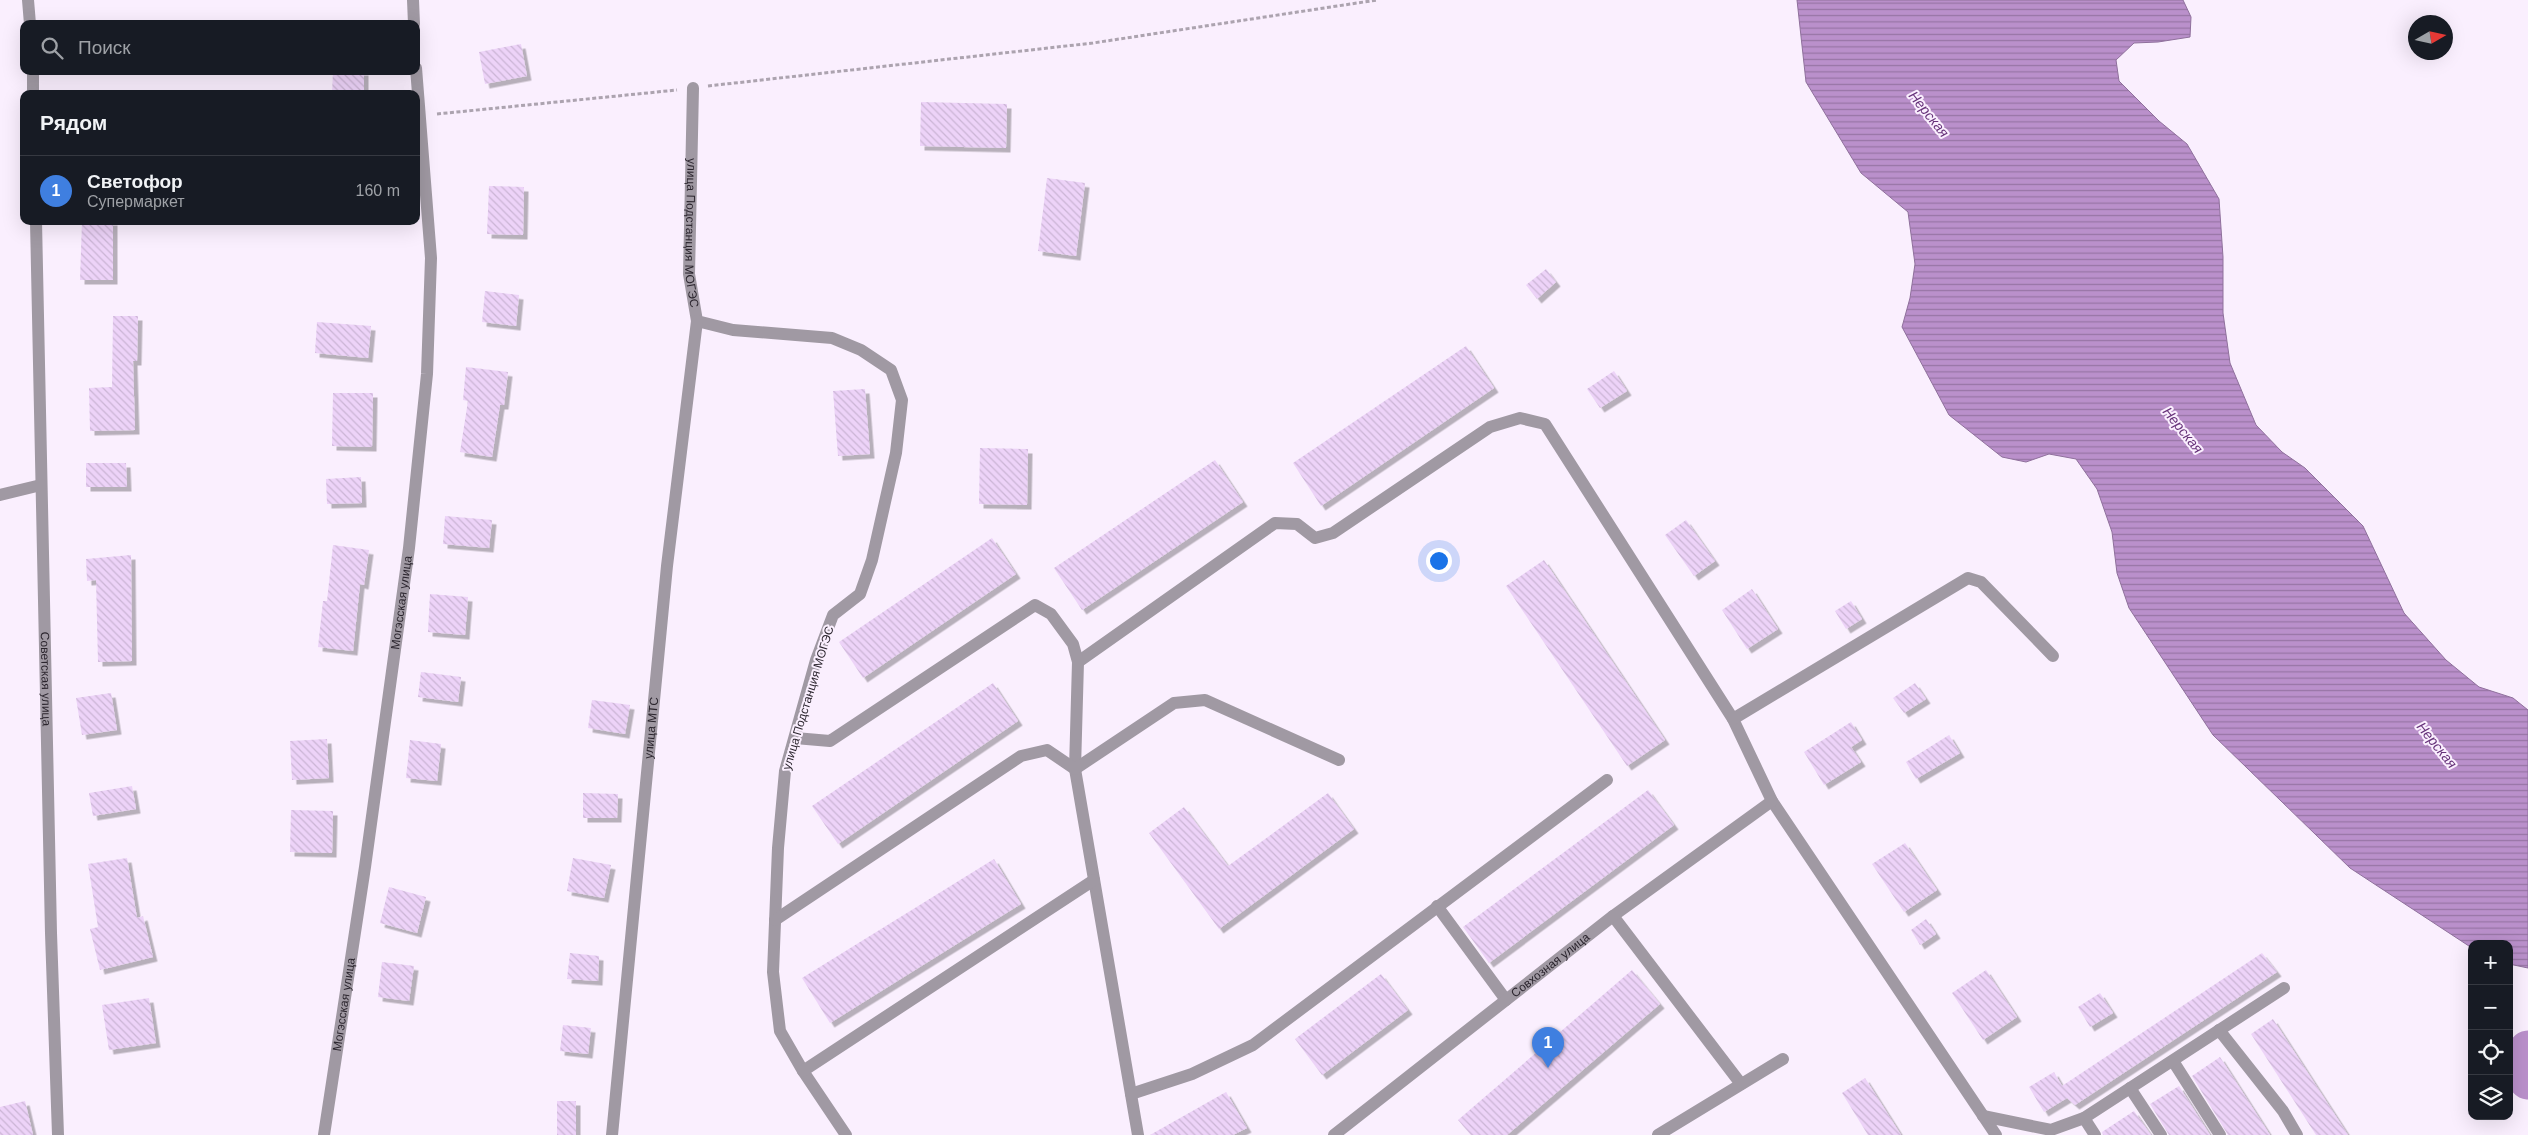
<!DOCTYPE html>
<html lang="ru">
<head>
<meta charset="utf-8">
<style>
  :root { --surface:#171b24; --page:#20242c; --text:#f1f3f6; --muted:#9ea1a6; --line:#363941; --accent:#ea580c }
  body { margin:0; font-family:Arial,sans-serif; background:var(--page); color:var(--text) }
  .controls { position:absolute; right:15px; bottom:15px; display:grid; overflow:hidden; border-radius:10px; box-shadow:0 5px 20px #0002 }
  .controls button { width:45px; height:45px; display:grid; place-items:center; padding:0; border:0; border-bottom:1px solid var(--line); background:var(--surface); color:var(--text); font:25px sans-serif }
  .compass { position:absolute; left:2408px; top:15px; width:45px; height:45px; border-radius:50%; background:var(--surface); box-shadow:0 5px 20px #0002; rotate:81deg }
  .you { position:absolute; left:1438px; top:560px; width:18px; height:18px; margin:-12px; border:4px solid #fff; border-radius:50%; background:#1a73e8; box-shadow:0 0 0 8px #1a73e833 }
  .badge { display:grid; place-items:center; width:32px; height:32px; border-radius:50%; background:var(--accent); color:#fff; font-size:16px; font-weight:700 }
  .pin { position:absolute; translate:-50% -41px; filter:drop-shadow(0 1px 2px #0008) }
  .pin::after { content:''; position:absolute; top:26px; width:18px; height:15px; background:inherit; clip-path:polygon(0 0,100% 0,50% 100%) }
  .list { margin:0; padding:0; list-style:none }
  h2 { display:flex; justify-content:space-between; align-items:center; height:65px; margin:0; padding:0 20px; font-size:21px }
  h2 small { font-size:16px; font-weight:400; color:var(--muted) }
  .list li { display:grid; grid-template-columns:32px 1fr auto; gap:15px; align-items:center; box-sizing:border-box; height:70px; padding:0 20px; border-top:1px solid var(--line) }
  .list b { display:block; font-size:19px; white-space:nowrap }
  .list p { margin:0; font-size:16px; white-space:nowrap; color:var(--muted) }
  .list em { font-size:16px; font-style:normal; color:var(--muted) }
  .icon { flex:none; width:28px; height:28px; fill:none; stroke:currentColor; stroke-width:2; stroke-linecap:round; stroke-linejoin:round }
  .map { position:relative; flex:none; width:2528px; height:1135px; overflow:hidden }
  .search { position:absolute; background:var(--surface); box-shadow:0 5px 20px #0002; left:20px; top:20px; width:400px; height:55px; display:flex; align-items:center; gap:12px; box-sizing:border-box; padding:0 18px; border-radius:10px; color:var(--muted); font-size:19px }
  .panel { position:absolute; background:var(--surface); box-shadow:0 5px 20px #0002; left:20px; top:90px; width:400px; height:135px; border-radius:10px }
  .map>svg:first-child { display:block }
  .water { fill:url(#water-rules); stroke:#8f709c }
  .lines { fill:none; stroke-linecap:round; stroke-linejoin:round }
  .river { stroke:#ba90cb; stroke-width:39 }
  .building { fill:url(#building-back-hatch); filter:url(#shadow) }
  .path { stroke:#aca3af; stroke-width:3; stroke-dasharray:4 2.5; stroke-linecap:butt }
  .minor { stroke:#a099a3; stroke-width:12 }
  .labels { text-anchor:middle; stroke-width:4; stroke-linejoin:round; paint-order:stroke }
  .street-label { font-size:12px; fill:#2b252e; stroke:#faeffe }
  .water-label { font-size:14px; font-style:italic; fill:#67337a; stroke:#faeffe }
</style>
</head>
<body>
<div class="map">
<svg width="2528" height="1135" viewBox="0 0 2528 1135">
  <defs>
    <pattern id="water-rules" width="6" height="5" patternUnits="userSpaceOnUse" patternTransform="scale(1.25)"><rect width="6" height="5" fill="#ba90cb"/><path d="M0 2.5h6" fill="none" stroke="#9775a5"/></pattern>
    <pattern id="building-back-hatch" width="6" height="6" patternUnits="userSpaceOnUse" patternTransform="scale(1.25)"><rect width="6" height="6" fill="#edd3f8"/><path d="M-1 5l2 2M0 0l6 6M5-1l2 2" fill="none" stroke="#cbb5d5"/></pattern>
    <filter id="shadow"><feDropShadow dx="4.5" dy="4.5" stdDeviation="0" flood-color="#0004"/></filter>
  </defs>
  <rect width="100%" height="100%" fill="#faeffe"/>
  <path class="water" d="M1797,0H2183L2191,17L2190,37L2158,42L2134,43L2116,60L2119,81L2159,121L2187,144L2219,199L2223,257V313L2230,363L2256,425L2282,452L2305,468L2363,526L2404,613L2446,660L2479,687L2513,698L2528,710V968L2509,964V944H2472V948L2350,868L2213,735L2129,608L2117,573L2112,532L2097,489L2076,459L2049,454L2026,462L2002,457L1949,415L1902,327L1910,298L1915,264L1908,212L1861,173L1806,82Z"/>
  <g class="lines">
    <path class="river" d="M2528,1050L2521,1059L2528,1080"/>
  </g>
  <g class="building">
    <path d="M521,44L527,76L485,84L479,52Z"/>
    <path d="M333,71H364V94H332Z"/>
    <path d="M921,102L1007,104L1006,148L920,146Z"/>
    <path d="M1047,178L1085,183L1076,256L1038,251Z"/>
    <path d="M489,186L524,187L523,235L487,234Z"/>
    <path d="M82,221H113V280H80Z"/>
    <path d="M1546,269L1556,282L1537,299L1526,285Z"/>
    <path d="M485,291L519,295L516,326L482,322Z"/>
    <path d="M113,316H138L137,361H133L135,430L90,431L89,388L112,387Z"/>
    <path d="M317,322L371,326L368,358L315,353Z"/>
    <path d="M1466,346L1494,388L1321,506L1293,463Z"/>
    <path d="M466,367L508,372L504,405H500L492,457L460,452L468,401L463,400Z"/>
    <path d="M1614,371L1627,391L1600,408L1587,389Z"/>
    <path d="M865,389L870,454L838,456L833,391Z"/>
    <path d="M333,393H373L372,447L332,446Z"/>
    <path d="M980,448L1028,449L1027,505L979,504Z"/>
    <path d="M1215,460L1243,502L1082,610L1054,568Z"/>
    <path d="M86,463H126L127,487H86Z"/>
    <path d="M361,477L362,503L327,504L326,479Z"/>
    <path d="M445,516L492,520L489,548L443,544Z"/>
    <path d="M1686,520L1715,561L1694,576L1665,535Z"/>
    <path d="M992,538L1016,574L863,678L839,642Z"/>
    <path d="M333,545L369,550L364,585L360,584L353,651L318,647L323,601H327Z"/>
    <path d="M131,555L132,661L98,662L96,580L87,581L86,559Z"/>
    <path d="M1544,560L1665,740L1627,766L1506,586Z"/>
    <path d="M1752,589L1778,629L1747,649L1722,610Z"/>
    <path d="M430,594L468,597L465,635L428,632Z"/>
    <path d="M1851,601L1862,619L1846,629L1835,611Z"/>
    <path d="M421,672L461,677L458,702L418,697Z"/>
    <path d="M993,683L1018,721L838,844L812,806Z"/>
    <path d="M1915,683L1926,699L1904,713L1893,698Z"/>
    <path d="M111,693L117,730L82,735L76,698Z"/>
    <path d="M592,700L630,705L625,734L588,728Z"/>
    <path d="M1851,722L1862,740L1851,747L1861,762L1824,785L1804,752Z"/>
    <path d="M1949,735L1960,753L1916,779L1906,762Z"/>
    <path d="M327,739L329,778L292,780L290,741Z"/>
    <path d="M410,740L441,744L437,781L406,778Z"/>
    <path d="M132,786L136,809L93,816L89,793Z"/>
    <path d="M1648,790L1674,825L1489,963L1463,927Z"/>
    <path d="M583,793L618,794L617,818H583Z"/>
    <path d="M1328,793L1354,829L1219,929L1149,833L1184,807L1228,866Z"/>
    <path d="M291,810L333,811L332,853L290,852Z"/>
    <path d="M1905,843L1937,890L1904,912L1872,864Z"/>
    <path d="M127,858L137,918L143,916L153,957L100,970L90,929L98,927L88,864Z"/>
    <path d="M573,858L611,865L604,898L567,891Z"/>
    <path d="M994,859L1021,904L830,1023L802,978Z"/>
    <path d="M389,887L426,897L417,933L380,923Z"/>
    <path d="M1926,919L1936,934L1920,945L1911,930Z"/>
    <path d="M570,953L599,956L598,981L567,979Z"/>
    <path d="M2262,953L2277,972L2075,1105L2067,1098L2044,1112L2029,1087L2054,1072L2062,1086Z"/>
    <path d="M382,962L414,966L409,1001L378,997Z"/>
    <path d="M1632,970L1660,1004L1507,1135H1471L1458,1120Z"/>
    <path d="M1986,970L2017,1017L1983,1040L1952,993Z"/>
    <path d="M1381,974L1408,1010L1322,1075L1295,1039Z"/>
    <path d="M2100,993L2113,1013L2090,1027L2078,1007Z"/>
    <path d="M149,998L156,1043L109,1050L102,1005Z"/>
    <path d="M2273,1019L2348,1135H2316L2251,1034Z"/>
    <path d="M563,1025L591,1028L588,1054L560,1051Z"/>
    <path d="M2220,1057L2270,1135H2228L2192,1076Z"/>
    <path d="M1865,1078L1901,1135H1868L1842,1093Z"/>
    <path d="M2179,1086L2210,1135H2169L2150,1104Z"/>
    <path d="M1226,1092L1247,1128L1233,1135H1150Z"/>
    <path d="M25,1101L33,1135H0V1107Z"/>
    <rect x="557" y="1101" width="19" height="34"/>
    <path d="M2134,1111L2151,1135H2103L2102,1132Z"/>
  </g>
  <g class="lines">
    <g class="path">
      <path d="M708,86L1093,43L1377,0"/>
      <path d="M437,114L677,90"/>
    </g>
    <g class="minor">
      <path d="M28,0L30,24"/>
      <path d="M413,0L414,24"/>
      <path d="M33,71V94"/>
      <path id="s1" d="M693,88L689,274L697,321L733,330L832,338L861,350L891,370L902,400L896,453L872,560L860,594L833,615L816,660L785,771L778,848L773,972L780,1031L803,1071L846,1135"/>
      <path id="s2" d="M36,221L51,933L58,1135"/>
      <path d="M0,495L41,485"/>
      <path d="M1078,662L1275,523L1297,524L1315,538L1333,533L1490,427L1520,418L1545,424L1733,719L1772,801L1996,1135"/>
      <path d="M1733,719L1968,578L1981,582L2053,656"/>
      <path d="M795,738L830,741L1035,605L1051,614L1073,644L1078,662L1075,769L1138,1135"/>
      <path d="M1437,906L1506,1000"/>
      <path d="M1613,916L1741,1084"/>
      <path d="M775,920L1021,756L1047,750L1075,769L1174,703L1205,700L1339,760"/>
      <path d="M2219,1030L2283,1111L2297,1135"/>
      <path d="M2173,1061L2220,1135"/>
      <path d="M803,1071L1094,880"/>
      <path d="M2130,1088L2161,1135"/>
      <path d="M1131,1094L1192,1074L1253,1045L1607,780"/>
      <path d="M1983,1116L2051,1130L2084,1118L2284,988"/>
      <path d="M2084,1118L2095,1135"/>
      <path id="s3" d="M324,1135L365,867L409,548L427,374L431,258L416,68"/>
      <path id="s4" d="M612,1135L667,566L697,321"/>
      <path id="s5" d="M1334,1135L1613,916L1772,801"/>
      <path d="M1658,1135L1783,1059"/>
    </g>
  </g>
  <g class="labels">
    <g class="street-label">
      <text dy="4" stroke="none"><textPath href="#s1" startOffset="145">улица Подстанция МОГЭС</textPath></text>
      <text dy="4" stroke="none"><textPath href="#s3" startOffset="538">Могэсская улица</textPath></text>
      <text dy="4" stroke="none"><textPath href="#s2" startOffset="458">Советская улица</textPath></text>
      <text transform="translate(808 698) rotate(-73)" y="4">улица Подстанция МОГЭС</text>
      <text dy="4" stroke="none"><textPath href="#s4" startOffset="409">улица МТС</textPath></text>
      <text dy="4" stroke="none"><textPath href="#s5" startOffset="275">Совхозная улица</textPath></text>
      <text dy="4" stroke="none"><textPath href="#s3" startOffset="132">Могэсская улица</textPath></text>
    </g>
    <g class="water-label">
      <text transform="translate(1929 114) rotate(51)" y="5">Нерская</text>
      <text transform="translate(2183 430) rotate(51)" y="5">Нерская</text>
      <text transform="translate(2437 745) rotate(51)" y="5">Нерская</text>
    </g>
  </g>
</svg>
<div class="controls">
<button>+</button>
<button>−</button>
<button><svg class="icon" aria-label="locate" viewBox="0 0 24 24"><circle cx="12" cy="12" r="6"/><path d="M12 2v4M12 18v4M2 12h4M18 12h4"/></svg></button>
<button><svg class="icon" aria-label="layers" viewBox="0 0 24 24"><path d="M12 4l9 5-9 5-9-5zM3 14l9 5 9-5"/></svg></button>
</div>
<svg class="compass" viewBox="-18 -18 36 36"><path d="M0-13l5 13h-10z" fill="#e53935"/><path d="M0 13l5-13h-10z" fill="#9ea1a6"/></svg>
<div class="you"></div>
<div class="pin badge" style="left:1548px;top:1068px;background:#3f7fe0">1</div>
<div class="search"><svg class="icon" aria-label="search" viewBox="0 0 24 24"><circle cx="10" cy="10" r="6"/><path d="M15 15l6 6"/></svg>Поиск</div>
<section class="panel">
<h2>Рядом<small></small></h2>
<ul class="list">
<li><span class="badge" style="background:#3f7fe0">1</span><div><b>Светофор</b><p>Супермаркет</p></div><em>160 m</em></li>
</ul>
</section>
</div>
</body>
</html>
